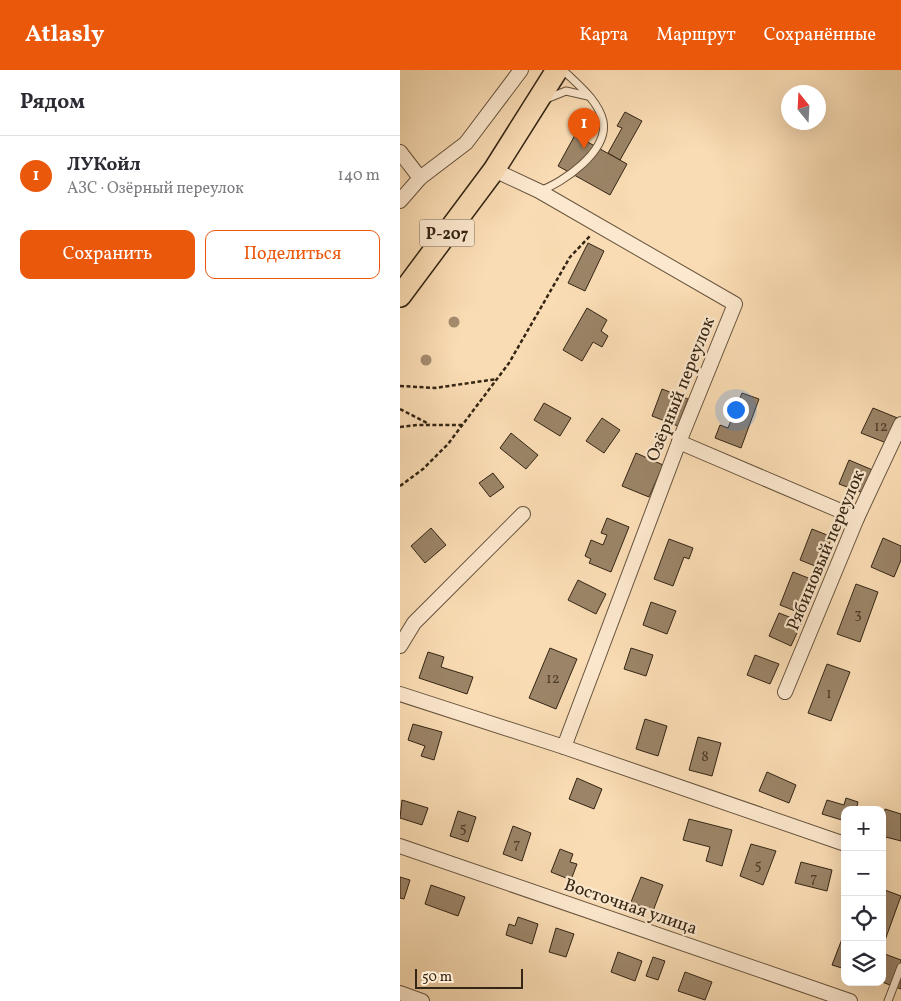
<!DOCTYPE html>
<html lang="ru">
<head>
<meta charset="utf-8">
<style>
  :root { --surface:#fff; --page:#f7f7f7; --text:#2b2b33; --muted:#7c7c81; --line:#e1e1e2; --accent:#ea580c }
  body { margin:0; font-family:Vollkorn,serif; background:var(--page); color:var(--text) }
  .controls { position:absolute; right:15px; bottom:15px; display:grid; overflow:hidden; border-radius:10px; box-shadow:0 5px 20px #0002 }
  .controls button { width:45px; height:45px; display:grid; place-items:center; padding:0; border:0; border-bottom:1px solid var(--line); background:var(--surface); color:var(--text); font:25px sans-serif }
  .compass { position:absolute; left:381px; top:15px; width:45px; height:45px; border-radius:50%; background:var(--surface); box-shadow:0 5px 20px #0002; rotate:342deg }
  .scale { position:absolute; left:15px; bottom:12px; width:108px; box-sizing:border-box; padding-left:5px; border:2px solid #342514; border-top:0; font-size:14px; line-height:18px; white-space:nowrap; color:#342514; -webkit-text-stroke:4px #fce8ce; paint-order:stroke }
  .you { position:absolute; left:335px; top:339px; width:18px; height:18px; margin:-12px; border:4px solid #fff; border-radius:50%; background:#1a73e8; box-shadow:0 0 0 8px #1a73e833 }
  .badge { display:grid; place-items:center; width:32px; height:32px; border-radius:50%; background:var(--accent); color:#fff; font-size:16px; font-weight:700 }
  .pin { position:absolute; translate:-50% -41px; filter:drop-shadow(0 1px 2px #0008) }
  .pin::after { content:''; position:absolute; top:26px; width:18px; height:15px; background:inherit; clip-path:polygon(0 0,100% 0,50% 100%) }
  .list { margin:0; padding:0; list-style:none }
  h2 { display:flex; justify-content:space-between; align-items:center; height:65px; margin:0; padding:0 20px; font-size:21px }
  h2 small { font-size:16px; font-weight:400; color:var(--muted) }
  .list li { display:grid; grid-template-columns:32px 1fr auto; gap:15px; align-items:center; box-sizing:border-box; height:80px; padding:0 20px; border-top:1px solid var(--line) }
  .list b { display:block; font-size:19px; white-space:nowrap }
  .list p { margin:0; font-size:16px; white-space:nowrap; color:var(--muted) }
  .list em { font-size:16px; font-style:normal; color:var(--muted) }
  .actions { display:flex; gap:10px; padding:15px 20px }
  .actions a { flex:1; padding:11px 0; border:1px solid var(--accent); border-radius:10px; text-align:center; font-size:18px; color:var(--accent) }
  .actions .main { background:var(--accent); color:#fff }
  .icon { flex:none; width:28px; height:28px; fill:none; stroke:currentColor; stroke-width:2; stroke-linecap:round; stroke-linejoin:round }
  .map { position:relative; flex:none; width:501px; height:931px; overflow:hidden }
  header { display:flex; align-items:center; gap:30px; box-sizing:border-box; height:70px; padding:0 25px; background:var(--accent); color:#fff }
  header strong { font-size:24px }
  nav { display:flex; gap:28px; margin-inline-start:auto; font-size:18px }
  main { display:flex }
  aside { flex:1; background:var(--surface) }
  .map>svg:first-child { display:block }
  .building { fill:#9b8467; stroke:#342514 }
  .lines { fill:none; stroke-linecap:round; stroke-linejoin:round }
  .service-casing { stroke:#66533c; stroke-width:9 }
  .minor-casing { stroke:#66533c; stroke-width:16 }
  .primary-casing { stroke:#342514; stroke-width:24 }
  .path { stroke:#342514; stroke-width:2.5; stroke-dasharray:4 2.5; stroke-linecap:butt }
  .service { stroke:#fce8ce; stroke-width:7 }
  .minor { stroke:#fce8ce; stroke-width:14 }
  .primary { stroke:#fadcb4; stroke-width:21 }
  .tree { fill:#a48c6e }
  .labels { text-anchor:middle; stroke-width:4.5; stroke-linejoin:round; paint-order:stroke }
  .number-label { font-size:15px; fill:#4e3d29 }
  .shield { fill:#fce8ce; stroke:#70604c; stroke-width:1 }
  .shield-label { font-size:16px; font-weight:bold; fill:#342514 }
  .street-label { font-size:18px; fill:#342514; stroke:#fce8ce }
</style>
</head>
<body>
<header>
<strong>Atlasly</strong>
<nav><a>Карта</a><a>Маршрут</a><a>Сохранённые</a></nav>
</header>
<main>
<aside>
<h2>Рядом<small></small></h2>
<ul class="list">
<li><span class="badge">1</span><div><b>ЛУКойл</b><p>АЗС · Озёрный переулок</p></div><em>140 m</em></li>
</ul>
<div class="actions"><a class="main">Сохранить</a><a>Поделиться</a></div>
</aside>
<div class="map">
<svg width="501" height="931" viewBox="0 0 501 931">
  <rect width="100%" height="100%" fill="#fadcb4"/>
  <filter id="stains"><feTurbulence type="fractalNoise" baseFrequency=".004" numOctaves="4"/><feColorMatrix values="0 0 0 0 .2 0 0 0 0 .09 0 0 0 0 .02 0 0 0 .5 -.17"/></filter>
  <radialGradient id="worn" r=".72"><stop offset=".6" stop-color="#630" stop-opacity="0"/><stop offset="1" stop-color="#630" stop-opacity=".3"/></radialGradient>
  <g class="building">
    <path d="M225,42L242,51L220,90L208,83L222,58L217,56Z"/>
    <path d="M175,65L227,94L210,125L158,96Z"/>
    <path d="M188,173L204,181L185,221L168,213Z"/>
    <path d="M187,238L207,250L201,261L208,266L202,277L193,272L182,291L163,280Z"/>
    <path d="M262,319L288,329L278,356L252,346Z"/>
    <path d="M342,323L359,329L341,378L315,368L320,355L328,358Z"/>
    <path d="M144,333L171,348L160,366L134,350Z"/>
    <path d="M473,338L500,349L489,374L461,363Z"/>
    <path d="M202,348L220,360L204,383L186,371Z"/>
    <path d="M111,363L138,385L126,399L100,378Z"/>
    <path d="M236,383L263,395L249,427L222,416Z"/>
    <path d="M449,390L475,401L466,424L439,414Z"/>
    <path d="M93,403L104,417L90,427L79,413Z"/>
    <path d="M207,448L229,457L211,502L189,493L191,489L185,486L191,470L203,475L207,465L201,463Z"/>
    <path d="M31,458L46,475L25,493L11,476Z"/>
    <path d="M412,459L432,467L420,498L400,490Z"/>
    <path d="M483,468L501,476V490L494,507L471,497Z"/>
    <path d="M269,469L293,478L289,489L284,487L273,516L254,509Z"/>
    <path d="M393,502L416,511L403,544L380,535Z"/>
    <path d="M178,510L206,524L196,544L168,530Z"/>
    <path d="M456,514L478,522L460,572L437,564Z"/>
    <path d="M251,532L276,541L267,564L243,555Z"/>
    <path d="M379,543L402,552L391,576L369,566Z"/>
    <path d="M150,578L177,589L156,639L129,628Z"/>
    <path d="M231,578L253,585L246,606L224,599Z"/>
    <path d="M28,582L44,587L41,597L73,607L67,624L19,608Z"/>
    <path d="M355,585L379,594L370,614L347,605Z"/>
    <path d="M427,594L450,602L431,651L408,643Z"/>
    <path d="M245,649L267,656L258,686L236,679Z"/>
    <path d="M13,654L42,662L34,690L21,686L25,676L8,670Z"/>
    <path d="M298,667L321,673L312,706L289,700Z"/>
    <path d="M367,702L396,715L389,733L359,721Z"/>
    <path d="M177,708L202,719L194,739L169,729Z"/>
    <path d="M446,728L458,732L456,740H445V751L422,744L427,730L444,735Z"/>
    <path d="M2,730L28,738L22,755L0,748Z"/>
    <path d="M485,739L501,744V771L482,766Z"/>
    <path d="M58,741L76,747L68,772L50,766Z"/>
    <path d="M289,749L332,760L322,796L306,791L310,777L283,770Z"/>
    <path d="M113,756L131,763L122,791L103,784Z"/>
    <path d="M351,774L376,781L363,815L340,806Z"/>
    <path d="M160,779L173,784L170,792L177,794L171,810L151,802Z"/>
    <path d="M401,792L432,800L427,821L395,813Z"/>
    <path d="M0,807L10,810L4,829L0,828Z"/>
    <path d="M241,807L263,815L253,841L231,832Z"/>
    <path d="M31,815L65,827L58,846L25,834Z"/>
    <path d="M482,819L501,826L484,873L482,872Z"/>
    <path d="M118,847L138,854L132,874L106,865L109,854L115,856Z"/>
    <path d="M156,858L174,864L166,887L149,882Z"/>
    <path d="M442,869L445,870V899L432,895Z"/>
    <path d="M218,882L242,891L235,911L211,902Z"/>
    <path d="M482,883L501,890V919L482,912Z"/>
    <path d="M253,887L265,891L258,910L246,906Z"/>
    <path d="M285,902L312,912L305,930L278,921Z"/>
  </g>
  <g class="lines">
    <defs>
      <g id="service">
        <path d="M146,29L166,21L188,26"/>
        <path d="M139,121C163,113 209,81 203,51C198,30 178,15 163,0"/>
        <path d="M488,931L501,897"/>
      </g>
      <g id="minor">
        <path d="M0,82L20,108"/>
        <path d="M94,100L139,121L335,234L279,372L164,677"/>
        <path d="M0,131L20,108L66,73L121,0"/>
        <path d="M279,372L457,448"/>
        <path d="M0,576L14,553L123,444"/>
        <path d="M385,622L457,448L501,354"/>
        <path d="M0,624L164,677L445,774"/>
        <path d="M0,776L450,931"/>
        <path d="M0,923L22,931"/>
      </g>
      <path id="primary" d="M0,226L94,100L157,0"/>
    </defs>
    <use href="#service" class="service-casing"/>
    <use href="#minor" class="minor-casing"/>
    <use href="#primary" class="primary-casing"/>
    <g class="path">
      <path d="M0,316L35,318L97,309"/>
      <path d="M0,339L29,354"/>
      <path d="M0,357L17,355H63"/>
      <path d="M0,416L23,399L48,374L109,293L170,187L190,166"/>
    </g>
    <use href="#service" class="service"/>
    <use href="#minor" class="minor"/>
    <use href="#primary" class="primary"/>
  </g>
  <g class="tree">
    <circle cx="54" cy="252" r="5.5"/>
    <circle cx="26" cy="290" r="5.5"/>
  </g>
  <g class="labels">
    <g class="number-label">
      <text x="481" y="361">12</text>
      <text x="458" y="548">3</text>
      <text x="153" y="613">12</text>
      <text x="429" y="628">1</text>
      <text x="305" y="691">8</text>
      <text x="63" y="762">5</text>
      <text x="117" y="778">7</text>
      <text x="358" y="799">5</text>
      <text x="414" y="812">7</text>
    </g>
    <rect class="shield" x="19.5" y="149.5" width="55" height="27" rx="4"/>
    <g class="shield-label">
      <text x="47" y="169">Р-207</text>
    </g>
    <g class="street-label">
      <text transform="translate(280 319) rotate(-68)" y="6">Озёрный переулок</text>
      <text transform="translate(425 480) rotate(-67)" y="6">Рябиновый переулок</text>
      <text transform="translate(231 836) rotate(19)" y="6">Восточная улица</text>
    </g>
  </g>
  <rect width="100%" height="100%" filter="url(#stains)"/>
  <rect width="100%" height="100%" fill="url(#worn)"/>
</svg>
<div class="controls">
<button>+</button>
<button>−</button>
<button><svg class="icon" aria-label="locate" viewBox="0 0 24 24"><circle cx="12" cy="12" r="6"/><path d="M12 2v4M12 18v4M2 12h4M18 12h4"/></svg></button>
<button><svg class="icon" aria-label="layers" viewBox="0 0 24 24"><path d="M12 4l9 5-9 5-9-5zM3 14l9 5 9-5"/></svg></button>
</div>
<svg class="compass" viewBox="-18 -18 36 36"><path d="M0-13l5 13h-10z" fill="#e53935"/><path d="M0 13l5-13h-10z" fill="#7c7c81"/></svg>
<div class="scale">50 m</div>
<div class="you"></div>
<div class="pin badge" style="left:184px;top:79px">1</div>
</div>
</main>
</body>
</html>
